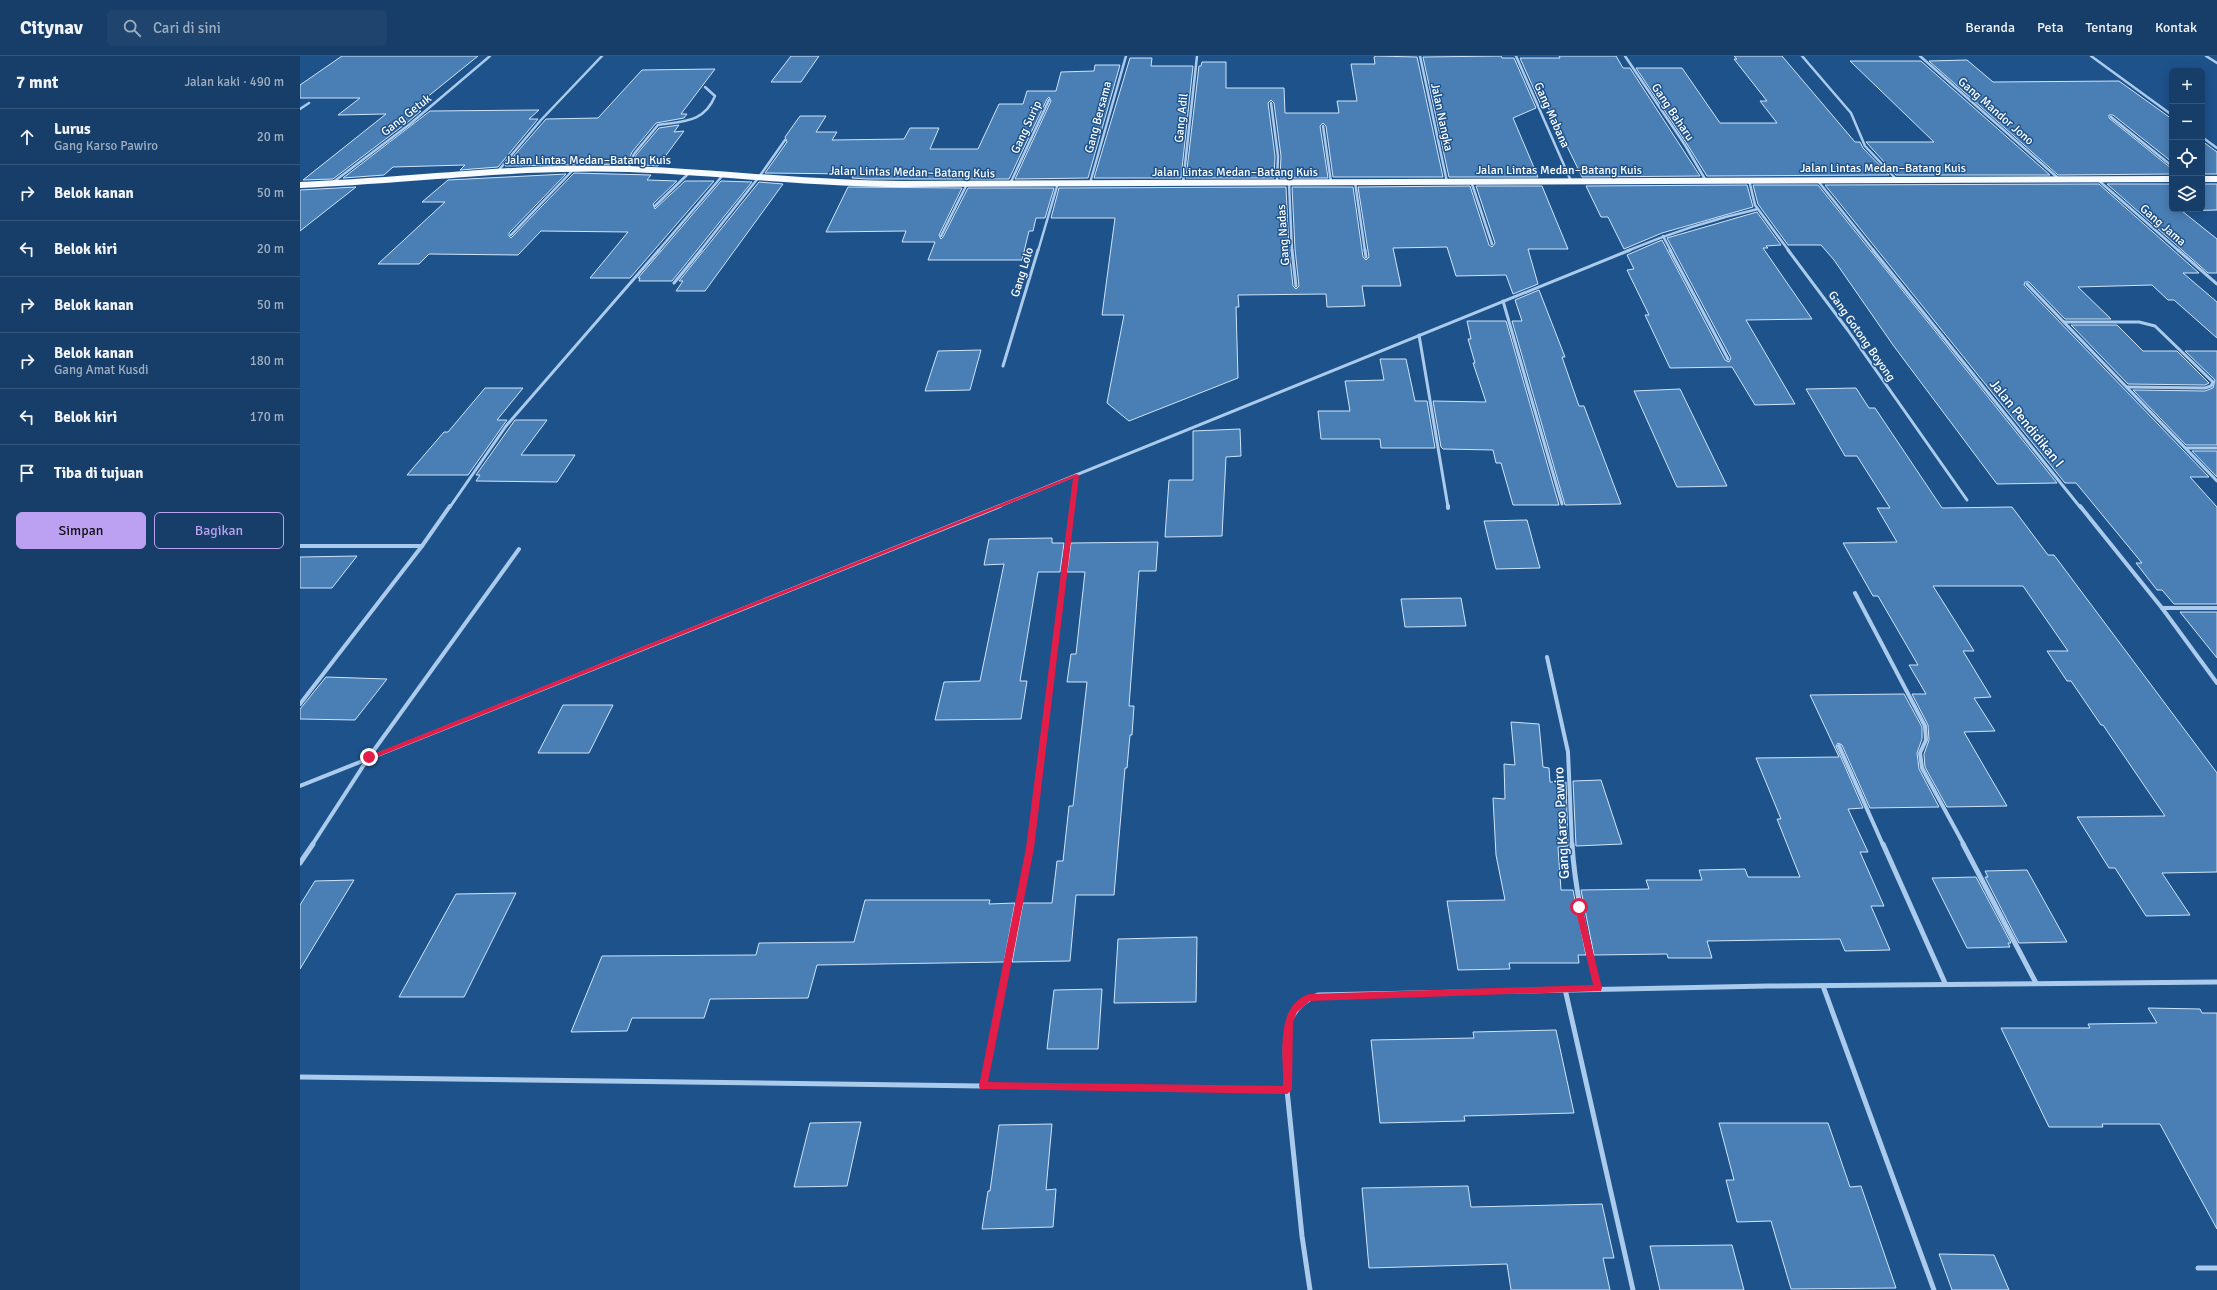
<!DOCTYPE html>
<html lang="id">
<head>
<meta charset="utf-8">
<style>
  :root { --surface:#163e68; --page:#1f456e; --text:#f1f3f6; --muted:#9eaec0; --line:#35577c; --accent:#bca0f2 }
  body { margin:0; font-family:Signika,sans-serif; background:var(--page); color:var(--text) }
  .controls { position:absolute; right:12px; top:12px; display:grid; overflow:hidden; border-radius:6px; box-shadow:0 2px 10px #0003 }
  .controls button { width:36px; height:36px; display:grid; place-items:center; padding:0; border:0; border-bottom:1px solid var(--line); background:var(--surface); color:var(--text); font:20px sans-serif }
  .stop { position:absolute; width:12px; height:12px; margin:-9px; border:3px solid #e11d48; border-radius:50%; background:#fff }
  .stop.end { background:#e11d48; border-color:#fff; box-shadow:0 1px 4px #0008 }
  .list { margin:0; padding:0; list-style:none }
  h2 { display:flex; justify-content:space-between; align-items:center; height:52px; margin:0; padding:0 16px; font-size:17px }
  h2 small { font-size:13px; font-weight:400; color:var(--muted) }
  .list li { display:grid; grid-template-columns:26px 1fr auto; gap:12px; align-items:center; box-sizing:border-box; height:56px; padding:0 16px; border-top:1px solid var(--line) }
  .list b { display:block; font-size:15px; white-space:nowrap }
  .list p { margin:0; font-size:13px; white-space:nowrap; color:var(--muted) }
  .list em { font-size:13px; font-style:normal; color:var(--muted) }
  .actions { display:flex; gap:8px; padding:12px 16px }
  .actions a { flex:1; padding:9px 0; border:1px solid var(--accent); border-radius:6px; text-align:center; font-size:14px; color:var(--accent) }
  .actions .main { background:var(--accent); color:#111 }
  .icon { flex:none; width:22px; height:22px; fill:none; stroke:currentColor; stroke-width:2; stroke-linecap:round; stroke-linejoin:round }
  .map { position:relative; flex:none; width:1917px; height:1234px; overflow:hidden }
  header { display:flex; align-items:center; gap:24px; box-sizing:border-box; height:56px; padding:0 20px; background:var(--surface); border-bottom:1px solid var(--line) }
  header strong { font-size:19px }
  nav { display:flex; gap:22px; margin-inline-start:auto; font-size:14px }
  .search { width:280px; height:36px; background:var(--page); display:flex; align-items:center; gap:10px; box-sizing:border-box; padding:0 14px; border-radius:6px; color:var(--muted); font-size:15px }
  main { display:flex }
  aside { flex:1; background:var(--surface) }
  .map>svg:first-child { display:block }
  .building { fill:#4a7fb5; stroke:#cfe4f9 }
  .lines { fill:none; stroke-linecap:round; stroke-linejoin:round }
  .minor-far3 { stroke:#aacbec; stroke-width:2.5 }
  .minor-far2 { stroke:#aacbec; stroke-width:3 }
  .minor-far1 { stroke:#aacbec; stroke-width:4 }
  .minor { stroke:#aacbec; stroke-width:5 }
  .trunk { stroke:#f7faff; stroke-width:6 }
  .route { fill:#e11d48 }
  .labels { text-anchor:middle; stroke-width:3; stroke-linejoin:round; paint-order:stroke }
  .far-street-label { font-size:12px; fill:#fff; stroke:#1e528b }
  .street-label { font-size:14px; fill:#fff; stroke:#1e528b }
</style>
</head>
<body>
<header>
<strong>Citynav</strong>
<div class="search"><svg class="icon" aria-label="search" viewBox="0 0 24 24"><circle cx="10" cy="10" r="6"/><path d="M15 15l6 6"/></svg>Cari di sini</div>
<nav><a>Beranda</a><a>Peta</a><a>Tentang</a><a>Kontak</a></nav>
</header>
<main>
<aside>
<h2>7 mnt<small>Jalan kaki · 490 m</small></h2>
<ul class="list">
<li><svg class="icon" aria-label="ahead" viewBox="0 0 24 24"><path d="M12 20V5M6 11l6-6 6 6"/></svg><div><b>Lurus</b><p>Gang Karso Pawiro</p></div><em>20 m</em></li>
<li><svg class="icon" aria-label="right" viewBox="0 0 24 24"><path d="M7 20v-9h11M14 6l5 5-5 5"/></svg><div><b>Belok kanan</b></div><em>50 m</em></li>
<li><svg class="icon" aria-label="left" viewBox="0 0 24 24"><path d="M17 20v-9H6M10 6l-5 5 5 5"/></svg><div><b>Belok kiri</b></div><em>20 m</em></li>
<li><svg class="icon" aria-label="right" viewBox="0 0 24 24"><path d="M7 20v-9h11M14 6l5 5-5 5"/></svg><div><b>Belok kanan</b></div><em>50 m</em></li>
<li><svg class="icon" aria-label="right" viewBox="0 0 24 24"><path d="M7 20v-9h11M14 6l5 5-5 5"/></svg><div><b>Belok kanan</b><p>Gang Amat Kusdi</p></div><em>180 m</em></li>
<li><svg class="icon" aria-label="left" viewBox="0 0 24 24"><path d="M17 20v-9H6M10 6l-5 5 5 5"/></svg><div><b>Belok kiri</b></div><em>170 m</em></li>
<li><svg class="icon" aria-label="arrive" viewBox="0 0 24 24"><path d="M6 21V4h12l-3 4 3 4H6"/></svg><div><b>Tiba di tujuan</b></div></li>
</ul>
<div class="actions"><a class="main">Simpan</a><a>Bagikan</a></div>
</aside>
<div class="map">
<svg width="1917" height="1234" viewBox="0 0 1917 1234">
  <rect width="100%" height="100%" fill="#1e528b"/>
  <g class="building">
    <path d="M42,0H178L110,55H121L108,66L33,123L3,124L86,58L38,59L60,42H0V29Z"/>
    <path d="M491,0H519L501,26H471Z"/>
    <path d="M1076,0L1117,1L1143,121H1033L1026,70L1023,67L1020,70L1028,122H980L981,100L974,47L971,44L968,47L975,100L974,122H886L899,10H901L902,6H926V32H984L985,57H1039L1037,45H1057L1051,8H1075L1074,1Z"/>
    <path d="M1201,0L1202,2H1214L1236,52L1213,62L1238,121H1149L1123,1Z"/>
    <path d="M1259,0H1316L1323,12H1330L1400,120L1282,121L1246,47L1241,49L1220,2H1260Z"/>
    <path d="M1434,0H1482L1555,86H1560L1563,92L1589,119L1407,120L1387,88L1336,12H1382L1420,67H1477L1460,45H1467L1434,3H1437Z"/>
    <path d="M830,2H852L851,10H893L881,122H794Z"/>
    <path d="M1667,4L1693,26L1819,25L1872,63V106L1813,59H1809V62L1872,113V118L1758,119L1629,5Z"/>
    <path d="M1550,5H1621L1750,119H1596L1566,86H1634Z"/>
    <path d="M795,9H820L788,122L715,123L751,45L749,41L747,43L709,123H567L552,122L554,118L465,117L487,86L485,81L500,60H526L516,76H537L532,84L604,83L610,72H639L630,93H678L699,48H723L727,35H756L761,16L794,15Z"/>
    <path d="M415,13L381,58H387L384,62L356,67L332,96L327,108L205,110L246,63L298,62L342,14Z"/>
    <path d="M239,54L229,63H238L198,111L160,114L165,109L93,111L84,119L43,122L130,55Z"/>
    <path d="M379,69L374,76L384,75L358,110L333,108L336,99L359,72Z"/>
    <path d="M1902,85L1917,96V118H1902Z"/>
    <path d="M274,117L351,119L347,124L377,125L353,148L355,153L385,125H414L330,222H290L328,176L241,175L218,199L129,198L119,208H78L145,146H122L148,124L266,118L209,177V180L211,182Z"/>
    <path d="M421,125L452,126L372,225H339L340,222H338Z"/>
    <path d="M459,126L483,128L405,235H376L383,225H379Z"/>
    <path d="M1799,128L1899,217H1883L1917,246V282L1874,244H1868L1852,229L1778,231L1811,263H1765L1729,226H1725L1724,229L1909,421H1890L1917,451V548H1874L1862,534H1857L1836,507H1842L1776,427H1765L1525,129Z"/>
    <path d="M1807,128H1872V153H1902V128H1917V154L1882,155L1917,183V217H1908Z"/>
    <path d="M1447,129L1453,151L1362,177L1324,193L1308,161H1301L1286,130Z"/>
    <path d="M1453,129H1518L1757,427L1697,428L1593,289L1534,204L1521,189H1488L1458,148Z"/>
    <path d="M1170,130L1189,189L1192,191L1195,187L1176,130H1242L1268,193H1228L1238,228L1213,238L1206,219L1156,220L1147,191L1093,192L1101,230H1062L1065,250L1027,251L1026,238L938,239L939,251H936L938,322L829,365L807,347L824,259H802L815,162H751L759,132L986,131L989,194L993,230L996,233L999,230L995,193L992,131H1053L1063,201L1066,204L1069,201L1058,131Z"/>
    <path d="M56,131L0,175V134Z"/>
    <path d="M548,131L662,132L639,179L641,183L643,181L668,132H754L745,162H736L733,175H729L722,204H628L635,186H602L606,175L526,176Z"/>
    <path d="M1457,156L1481,189L1466,190L1468,192H1463L1512,263L1446,264L1495,348L1455,349L1432,311L1370,312L1345,259H1349L1327,214L1334,213L1327,199L1362,184L1425,304L1429,306L1431,302L1367,182Z"/>
    <path d="M1239,234L1265,301H1262L1279,350H1284L1321,448L1265,449L1212,265H1222L1215,244Z"/>
    <path d="M1167,265H1206L1259,449H1213L1201,407H1196L1193,394L1143,393L1141,391L1133,345L1186,346L1173,307H1175L1168,283H1171Z"/>
    <path d="M1771,269H1817L1843,295H1877L1909,327L1905,329L1828,328Z"/>
    <path d="M681,294L670,334L625,335L638,295Z"/>
    <path d="M1885,295H1917V389H1886L1833,334L1905,335L1913,332L1915,324Z"/>
    <path d="M1080,303H1106L1115,345H1127L1135,392H1081L1080,383H1021L1018,355H1050L1045,325L1084,324Z"/>
    <path d="M185,332H223L197,364H207L168,419H107L144,376H148Z"/>
    <path d="M1556,332L1569,352H1575L1642,452L1712,451L1748,499H1754L1917,717V816L1862,817L1890,859L1846,860L1815,812H1809L1777,761L1865,760L1803,669H1801L1771,625H1767L1747,595H1768L1723,530H1633L1674,595H1663L1691,641L1674,642L1695,675L1664,676L1707,750L1647,751L1625,711L1624,698L1629,684L1628,669L1612,638H1626L1609,609H1618L1578,540H1573L1543,487L1597,486L1577,452H1590L1557,400H1545L1506,333Z"/>
    <path d="M1380,333L1427,430L1377,431L1334,335Z"/>
    <path d="M215,364H247L221,399H275L257,426L176,425L180,419H176Z"/>
    <path d="M940,373L941,400L926,401L922,480L865,481L869,424H893V375Z"/>
    <path d="M1892,395H1917V421Z"/>
    <path d="M1227,464L1240,512L1196,513L1184,465Z"/>
    <path d="M752,482V487H764L760,516H738L720,625H727L721,663L635,664L644,626L680,625L704,508L684,509L689,483Z"/>
    <path d="M858,486L856,515H839L829,650H834L832,679H830L827,712H825L814,839H776L770,905L712,906L723,847H752L757,805H763L769,750H773L787,626H767L771,598H776L785,516H767L771,487Z"/>
    <path d="M57,500L32,532H0V501Z"/>
    <path d="M1161,542L1166,570L1105,571L1101,543Z"/>
    <path d="M1880,556H1917V602Z"/>
    <path d="M26,621L87,623L55,664L0,663V653Z"/>
    <path d="M1604,638L1622,671V683L1617,697L1619,713L1639,751L1570,752L1542,689L1538,687L1536,690L1563,752L1548,753L1568,796H1560L1584,850H1571L1590,894L1545,895L1540,883L1470,884L1407,885L1412,902H1368L1367,898L1294,899L1281,834L1349,833L1346,824H1402L1399,814L1445,813L1448,821H1500L1477,763H1481L1456,702L1539,701L1510,639Z"/>
    <path d="M263,649H313L289,697H238Z"/>
    <path d="M1211,666L1239,668L1243,711L1249,712L1250,726H1266L1268,790L1258,791L1261,834H1273L1286,899H1278L1279,907H1209L1210,913L1158,914L1147,845L1205,844L1196,799L1193,742L1205,743L1204,708L1215,709Z"/>
    <path d="M1301,724L1322,788L1276,790L1273,725Z"/>
    <path d="M1727,814L1767,886L1719,887L1685,821H1688L1685,815Z"/>
    <path d="M1676,821L1711,887H1708L1710,891L1667,892L1632,822Z"/>
    <path d="M54,824L0,913V849L15,825Z"/>
    <path d="M216,837L164,941H99L156,838Z"/>
    <path d="M565,844H690L689,848L715,847L704,906L517,909L508,942L410,943L404,962H332L327,975L271,976L302,900L456,899L459,887L554,886Z"/>
    <path d="M897,881L896,946L814,947L818,883Z"/>
    <path d="M802,933L798,993H747L754,934Z"/>
    <path d="M1848,952L1900,953L1902,957H1917V1173L1860,1068H1802L1803,1071H1749L1701,972H1790L1788,968L1857,967Z"/>
    <path d="M1256,974L1274,1057L1164,1060L1165,1065L1080,1067L1071,984L1174,982L1173,976Z"/>
    <path d="M561,1066L547,1130L494,1131L510,1067Z"/>
    <path d="M1419,1067H1528L1550,1131L1561,1130L1596,1232L1491,1233L1471,1165L1437,1166L1426,1124H1434Z"/>
    <path d="M752,1068L746,1134L756,1133L753,1171L682,1173L688,1135H690L699,1069Z"/>
    <path d="M1168,1130L1171,1151L1302,1148L1314,1202H1303L1310,1234H1211L1207,1208L1069,1212L1062,1132Z"/>
    <path d="M1432,1189L1444,1234H1360L1350,1190Z"/>
    <path d="M1639,1198L1694,1199L1709,1234H1652Z"/>
  </g>
  <g class="lines">
    <g class="minor-far3">
      <path d="M1120,0L1147,126"/>
      <path d="M1216,0L1271,125"/>
      <path d="M1325,0L1385,89L1405,123"/>
      <path d="M1502,0L1551,57L1565,90L1596,123"/>
      <path d="M1620,0L1759,123"/>
      <path d="M1791,0L1872,59"/>
      <path d="M1906,0L1917,7"/>
      <path d="M971,47L978,100L977,126"/>
      <path d="M0,53L9,47"/>
      <path d="M1811,61L1872,110"/>
      <path d="M1023,70L1031,126"/>
      <path d="M1902,81L1917,92"/>
      <path d="M328,113L334,98L358,69C383,65 404,67 415,40L405,31"/>
      <path d="M198,115L241,64L302,0"/>
      <path d="M1797,123L1879,195"/>
      <path d="M1449,124L1455,149L1489,195"/>
      <path d="M1171,125L1192,188"/>
      <path d="M1518,125L1574,195"/>
      <path d="M1055,126L1065,195"/>
      <path d="M32,127L110,68L190,0"/>
      <path d="M790,127L826,0"/>
      <path d="M883,127L897,0"/>
      <path d="M989,127L992,195"/>
      <path d="M710,128L749,44"/>
      <path d="M355,150L389,117"/>
      <path d="M211,179L274,113"/>
      <path d="M641,180L667,128"/>
      <path d="M1363,180L1371,195"/>
      <path d="M358,195L423,119"/>
      <path d="M400,195L459,121L485,84"/>
      <path d="M738,195L758,127"/>
      <path d="M1327,195C1370,177 1413,163 1458,153"/>
    </g>
    <g class="minor-far2">
      <path d="M992,194L996,230"/>
      <path d="M1065,194L1066,201"/>
      <path d="M1370,194L1428,303"/>
      <path d="M1488,194L1547,273L1667,444"/>
      <path d="M1573,194L1780,451"/>
      <path d="M1878,194L1917,228"/>
      <path d="M374,227L401,194"/>
      <path d="M1727,228L1917,425"/>
      <path d="M1203,245L1262,448"/>
      <path d="M1764,266H1839L1855,270L1913,326L1911,330L1905,332L1827,331"/>
      <path d="M1119,279L1148,451"/>
      <path d="M703,310L738,194"/>
      <path d="M1886,392H1917"/>
      <path d="M150,451L206,370L359,194"/>
      <path d="M697,451L1330,194"/>
      <path d="M772,451L776,419"/>
    </g>
    <g class="minor-far1">
      <path d="M1148,450V452"/>
      <path d="M1780,450L1862,552L1917,627"/>
      <path d="M0,490H122"/>
      <path d="M1555,537L1625,670L1626,684L1620,697L1622,712L1664,789"/>
      <path d="M1862,552H1917"/>
      <path d="M1247,601L1268,696L1272,789"/>
      <path d="M0,648L122,490L150,450"/>
      <path d="M1539,690L1583,789"/>
      <path d="M0,730L700,450"/>
      <path d="M12,789L69,701L219,493"/>
      <path d="M730,789L772,450"/>
    </g>
    <g class="minor">
      <path d="M1272,788C1275,837 1287,884 1298,932"/>
      <path d="M1583,788L1645,927"/>
      <path d="M1663,788L1736,927"/>
      <path d="M0,807L13,788"/>
      <path d="M1523,930L1634,1234"/>
      <path d="M1265,933L1333,1234"/>
      <path d="M0,1021L987,1034C986,998 976,955 1018,939L1468,930L1917,926"/>
      <path d="M683,1030L731,788"/>
      <path d="M987,1034L1002,1180L1010,1234"/>
      <path d="M1898,1212H1917"/>
    </g>
    <g class="trunk">
      <path d="M1902,123H1917"/>
      <path d="M0,129C110,125 219,109 329,113C420,116 510,128 601,128C1025,126 1448,125 1872,123"/>
    </g>
  </g>
  <path class="route" d="M776,418L779,419L734,792L688,1026L983,1030C984,1001 974,950 1009,938L1293,929L1275,851L1279,848L1282,851L1302,932L1301,935L1010,945L997,956L993,966L992,1034L987,1038L680,1033L679,1030L726,792L773,422L72,703L66,701Z"/>
  <g class="labels">
    <g class="far-street-label">
      <text transform="translate(1696 55) rotate(41)" y="4">Gang Mandor Jono</text>
      <text transform="translate(1373 56) rotate(56)" y="4">Gang Baharu</text>
      <text transform="translate(106 59) rotate(-38)" y="4">Gang Getuk</text>
      <text transform="translate(1252 59) rotate(66)" y="4">Gang Mabana</text>
      <text transform="translate(798 61) rotate(-75)" y="4">Gang Bersama</text>
      <text transform="translate(1142 61) rotate(78)" y="4">Jalan Nangka</text>
      <text transform="translate(881 62) rotate(-84)" y="4">Gang Adil</text>
      <text transform="translate(726 71) rotate(-65)" y="4">Gang Surip</text>
      <text x="288" y="108">Jalan Lintas Medan–Batang Kuis</text>
      <text x="1583" y="116">Jalan Lintas Medan–Batang Kuis</text>
      <text x="1259" y="118">Jalan Lintas Medan–Batang Kuis</text>
      <text transform="translate(612 116) rotate(1)" y="4">Jalan Lintas Medan–Batang Kuis</text>
      <text x="935" y="120">Jalan Lintas Medan–Batang Kuis</text>
      <text transform="translate(1863 169) rotate(41)" y="4">Gang Jama</text>
      <text transform="translate(983 179) rotate(-94)" y="4">Gang Nadas</text>
      <text transform="translate(722 216) rotate(-73)" y="4">Gang Lolo</text>
      <text transform="translate(1562 280) rotate(55)" y="4">Gang Gotong Boyong</text>
    </g>
    <g class="street-label">
      <text transform="translate(1727 367) rotate(51)" y="5">Jalan Pendidikan I</text>
      <text transform="translate(1261 767) rotate(-93)" y="5">Gang Karso Pawiro</text>
    </g>
  </g>
</svg>
<div class="controls">
<button>+</button>
<button>−</button>
<button><svg class="icon" aria-label="locate" viewBox="0 0 24 24"><circle cx="12" cy="12" r="6"/><path d="M12 2v4M12 18v4M2 12h4M18 12h4"/></svg></button>
<button><svg class="icon" aria-label="layers" viewBox="0 0 24 24"><path d="M12 4l9 5-9 5-9-5zM3 14l9 5 9-5"/></svg></button>
</div>
<div class="stop" style="left:1279px;top:851px"></div>
<div class="stop end" style="left:69px;top:701px"></div>
</div>
</main>
</body>
</html>
